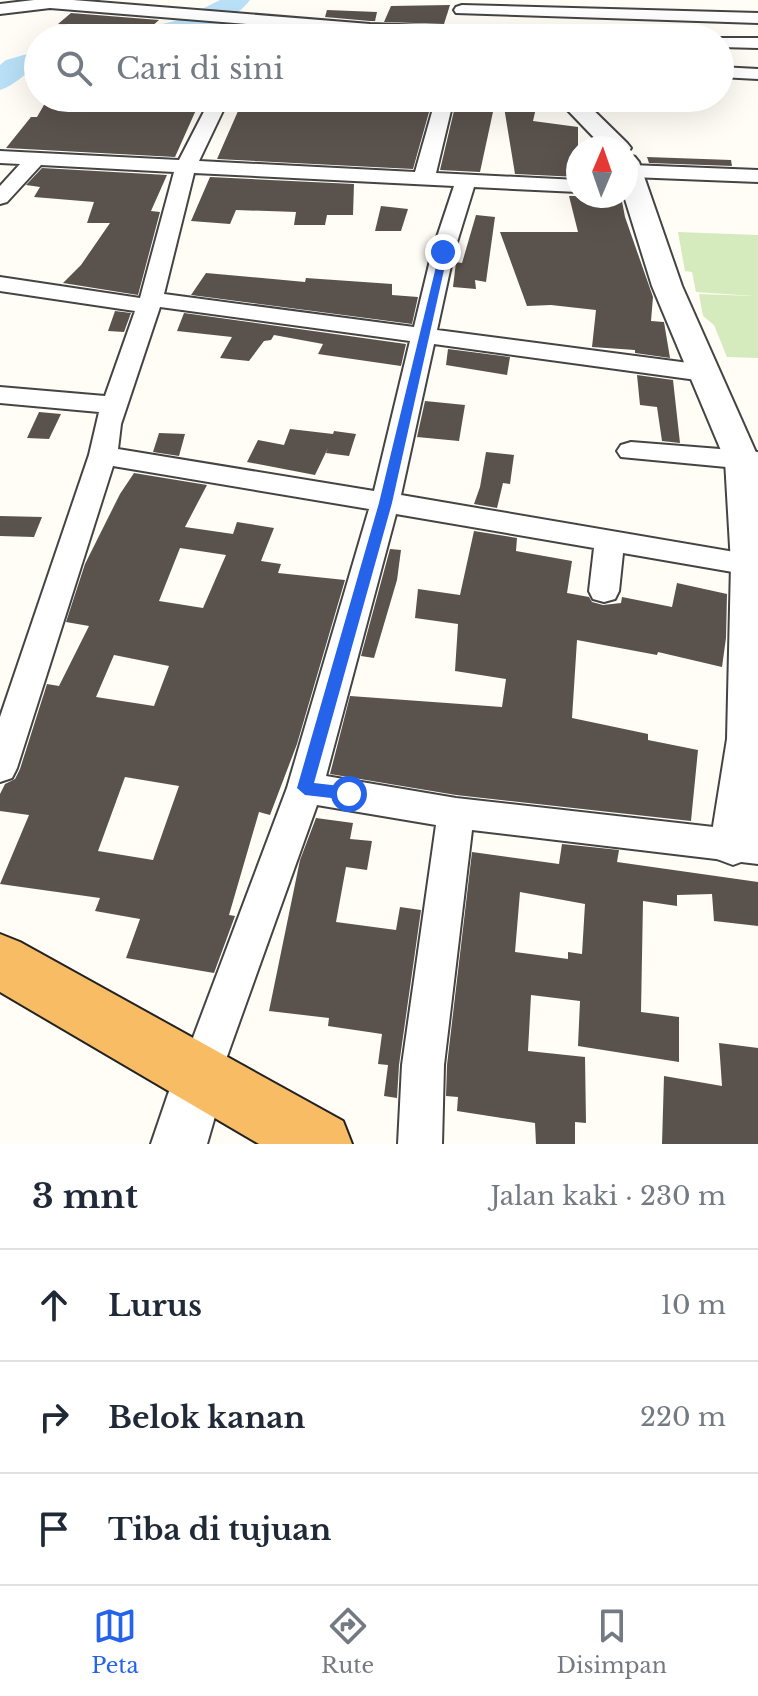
<!DOCTYPE html>
<html lang="id">
<head>
<meta charset="utf-8">
<style>
  :root { --surface:#fff; --page:#f2f2f3; --text:#1f2937; --muted:#747a83; --line:#e0e1e3; --accent:#2563eb }
  body { margin:0; font-family:"Libre Baskerville",serif; background:var(--page); color:var(--text) }
  .compass { position:absolute; left:566px; top:136px; width:72px; height:72px; border-radius:50%; background:var(--surface); box-shadow:0 8px 32px #0002; rotate:2deg }
  .stop { position:absolute; width:24px; height:24px; margin:-18px; border:6px solid #2563eb; border-radius:50%; background:#fff }
  .stop.end { background:#2563eb; border-color:#fff; box-shadow:0 2px 8px #0008 }
  .list { margin:0; padding:0; list-style:none }
  h2 { display:flex; justify-content:space-between; align-items:center; height:104px; margin:0; padding:0 32px; font-size:34px }
  h2 small { font-size:26px; font-weight:400; color:var(--muted) }
  .list li { display:grid; grid-template-columns:52px 1fr auto; gap:24px; align-items:center; box-sizing:border-box; height:112px; padding:0 32px; border-top:2px solid var(--line) }
  .list b { display:block; font-size:30px; white-space:nowrap }
  .list em { font-size:26px; font-style:normal; color:var(--muted) }
  .icon { flex:none; width:44px; height:44px; fill:none; stroke:currentColor; stroke-width:2; stroke-linecap:round; stroke-linejoin:round }
  .map { position:relative; flex:none; width:758px; height:1144px; overflow:hidden }
  .search { position:absolute; background:var(--surface); box-shadow:0 8px 32px #0002; left:24px; right:24px; top:24px; height:88px; display:flex; align-items:center; gap:20px; box-sizing:border-box; padding:0 28px; border-radius:44px; color:var(--muted); font-size:30px }
  .sheet { height:440px; background:var(--surface) }
  nav { display:flex; justify-content:space-around; align-items:center; box-sizing:border-box; height:112px; border-top:2px solid var(--line); background:var(--surface); font-size:22px; color:var(--muted) }
  nav a { display:grid; justify-items:center; gap:4px }
  nav .on { color:var(--accent) }
  .map>svg:first-child { display:block }
  .green { fill:#d5ebbd }
  .lines { fill:none; stroke-linecap:round; stroke-linejoin:round }
  .river { fill:#b9e0f7; fill-rule:evenodd }
  .building { fill:#5a524d; fill-rule:evenodd }
  .minor-casing { stroke:#444; stroke-width:4 }
  .tertiary-casing { stroke:#444; stroke-width:4 }
  .trunk-casing { stroke:#222; stroke-width:4 }
  .minor { fill:#fff; fill-rule:evenodd }
  .tertiary { fill:#fff; fill-rule:evenodd }
  .trunk { fill:#f7bc64; fill-rule:evenodd }
  .route { fill:#2563eb }
</style>
</head>
<body>
<div class="map">
<svg width="758" height="1144" viewBox="0 0 758 1144">
  <rect width="100%" height="100%" fill="#fffdf5"/>
  <path class="green" d="M678,232L758,235V358L727,357L714,325L703,316L699,294L754,296L696,292L692,272L685,271Z"/>
  <g class="lines">
    <g class="river">
      <path d="M220,0H250C237,18 201,35 179,38C163,40 145,38 128,38L132,32L182,19Z"/>
      <path d="M38,51V68C23,73 15,86 0,90V65L6,60Z"/>
    </g>
  </g>
  <g class="building">
    <path d="M450,5L444,24L384,22L391,6Z"/>
    <path d="M327,10L377,12L375,21H370L325,17Z"/>
    <path d="M71,13L159,20L144,33L136,35L106,32L114,26L58,24Z"/>
    <path d="M48,98H169L165,109L196,110L175,157L6,148L31,117H37Z"/>
    <path d="M264,98H433L413,169L217,159L242,102H264Z"/>
    <path d="M457,98H496L480,172L440,170Z"/>
    <path d="M504,107L536,108L533,121L578,127V177L515,174Z"/>
    <path d="M647,157L731,160L732,166L649,163Z"/>
    <path d="M42,168L167,175L151,211L160,212L138,295L63,283L81,265L110,223H87L94,202L34,197L40,187L26,185Z"/>
    <path d="M210,177L354,184L353,215H327L325,225H294L296,212L236,210L230,224L191,221Z"/>
    <path d="M569,196H621L625,217L653,297L651,321L664,322L670,358L635,353V350L592,347L596,310L551,305L527,306L500,232H578Z"/>
    <path d="M381,206L408,209L401,231H375Z"/>
    <path d="M476,215L495,217L486,282L475,280L476,289L453,287L456,262L462,263Z"/>
    <path d="M206,273L305,282L306,278L392,284V295L418,297L412,324L191,295Z"/>
    <path d="M115,311L131,313L124,332L108,331Z"/>
    <path d="M184,313L406,344L401,366L318,354L323,344L274,335L271,340L264,341L249,361L220,358L232,337L177,331Z"/>
    <path d="M448,349L510,357L507,375L446,365Z"/>
    <path d="M637,375L673,380L680,443L662,441L657,407L640,405Z"/>
    <path d="M425,401L465,405L459,441L417,437Z"/>
    <path d="M39,412L61,414L49,439L27,438Z"/>
    <path d="M290,429L333,434L334,431L356,434L349,456L326,453L328,448L315,475L247,462L258,440L284,445Z"/>
    <path d="M159,433L185,434L179,456L153,452Z"/>
    <path d="M486,452L514,455L510,484L503,483L497,508L474,504L480,487Z"/>
    <path d="M134,473L207,485L185,527L233,534L237,522L274,528L261,561L281,564L278,573L345,580L297,744L270,815L259,812L229,915L235,916L214,973L126,958L140,919L95,911L100,898L0,884L29,815L0,811V794L5,784L15,779L20,769L47,684L59,686L89,626L66,622L85,564L120,494ZM180,548L226,555L203,608L159,601ZM114,655L169,666L154,706L96,697ZM125,777L179,786L153,860L98,851Z"/>
    <path d="M0,516L42,517L34,537L0,536Z"/>
    <path d="M474,531L517,538L516,551L572,561L567,593L589,597L592,602L603,605L621,603L622,597L672,607L677,583L727,594L726,638L722,667L658,652L657,655L577,640L572,718L648,734V740L698,750L691,821L456,795L330,774L350,696L502,707L506,679L455,671L458,624L415,618L418,589L460,595Z"/>
    <path d="M390,549L401,550L397,580L374,658L361,656Z"/>
    <path d="M316,818L353,823L350,839L372,841L367,870L346,867L336,922L396,930L400,907L421,910L399,1065L397,1098L384,1096L388,1065L378,1064L382,1034L328,1026L329,1018L269,1011L300,860Z"/>
    <path d="M562,844L619,850L617,862L758,882V926L714,921L712,894L677,895V906L643,901L641,1012L679,1017V1062L578,1046L580,1001L531,995L528,1051L585,1057L586,1123L575,1122V1144H536L535,1123L457,1111L458,1097L446,1096L447,1065L472,852L559,864ZM520,892L585,904L582,954L568,952V959L515,952Z"/>
    <path d="M719,1043L758,1048V1144H662L664,1076L722,1086Z"/>
  </g>
  <g class="lines">
    <defs>
      <g id="minor">
        <path d="M34,0H73L370,24L617,33L626,38L370,34L50,8L0,14V4Z"/>
        <path d="M462,5L758,13V23L456,13L454,10L456,7Z"/>
        <path d="M715,38H758V48L720,47V38Z"/>
        <path d="M720,67L758,69V79L720,77Z"/>
        <path d="M211,98H229L199,161L415,172L436,98H454L436,173L578,180V192L474,187L454,252L437,330L704,365L713,368L717,373L713,378L704,381L434,344L401,495L758,556V572L750,575L623,553L619,591L615,599L604,602L593,599L589,591L594,548L396,514L326,776L456,798L758,832V864L472,830L444,1065L442,1144H398L402,1065L436,825L317,805L215,1090L200,1096L185,1090L179,1075L287,788L369,509L113,466L17,768L12,778L0,782V717L89,455L99,412L0,403V387L105,396L135,311L0,291V277L140,298L174,172L41,165L7,202L0,204V186L20,164L0,163V151L179,160ZM194,173L454,186L432,252L414,327L164,294ZM160,307L410,341L374,491L118,449L121,424Z"/>
        <path d="M631,165L758,170V182L631,177L626,176V166Z"/>
        <path d="M631,442L758,452V470L621,457L617,451L621,445Z"/>
      </g>
      <g id="tertiary">
        <path d="M489,27L497,28L506,38H482L478,33Z"/>
        <path d="M556,98H581L627,143L631,148L627,153L626,148H604Z"/>
        <path d="M626,154L635,157L639,162L682,286L758,457V832L749,859L733,865L717,859L710,845L727,739L731,564L725,460L652,286L624,196Z"/>
        <path d="M200,1048L219,1056L227,1075L207,1144H151L181,1056Z"/>
      </g>
      <path id="trunk" d="M0,934L20,942L343,1121L352,1144H259L0,992Z"/>
    </defs>
    <use href="#minor" class="minor-casing"/>
    <use href="#tertiary" class="tertiary-casing"/>
    <use href="#trunk" class="trunk-casing"/>
    <use href="#minor" class="minor"/>
    <use href="#tertiary" class="tertiary"/>
    <use href="#trunk" class="trunk"/>
  </g>
  <path class="route" d="M440,250L448,252L392,503L314,783L349,787L357,794L349,800L305,795L297,788L379,503Z"/>
</svg>
<svg class="compass" viewBox="-18 -18 36 36"><path d="M0-13l5 13h-10z" fill="#e53935"/><path d="M0 13l5-13h-10z" fill="#747a83"/></svg>
<div class="stop" style="left:349px;top:794px"></div>
<div class="stop end" style="left:443px;top:252px"></div>
<div class="search"><svg class="icon" aria-label="search" viewBox="0 0 24 24"><circle cx="10" cy="10" r="6"/><path d="M15 15l6 6"/></svg>Cari di sini</div>
</div>
<section class="sheet">
<h2>3 mnt<small>Jalan kaki · 230 m</small></h2>
<ul class="list">
<li><svg class="icon" aria-label="ahead" viewBox="0 0 24 24"><path d="M12 20V5M6 11l6-6 6 6"/></svg><div><b>Lurus</b></div><em>10 m</em></li>
<li><svg class="icon" aria-label="right" viewBox="0 0 24 24"><path d="M7 20v-9h11M14 6l5 5-5 5"/></svg><div><b>Belok kanan</b></div><em>220 m</em></li>
<li><svg class="icon" aria-label="arrive" viewBox="0 0 24 24"><path d="M6 21V4h12l-3 4 3 4H6"/></svg><div><b>Tiba di tujuan</b></div></li>
</ul>
</section>
<nav>
<a class="on"><svg class="icon" aria-label="map" viewBox="0 0 24 24"><path d="M3 6l6-2 6 2 6-2v14l-6 2-6-2-6 2zM9 4v14M15 6v14"/></svg>Peta</a>
<a><svg class="icon" aria-label="directions" viewBox="0 0 24 24"><path d="M12 3l9 9-9 9-9-9zM9 14v-3h6M13 9l2 2-2 2"/></svg>Rute</a>
<a><svg class="icon" aria-label="saved" viewBox="0 0 24 24"><path d="M7 4h10v16l-5-4-5 4z"/></svg>Disimpan</a>
</nav>
</body>
</html>
